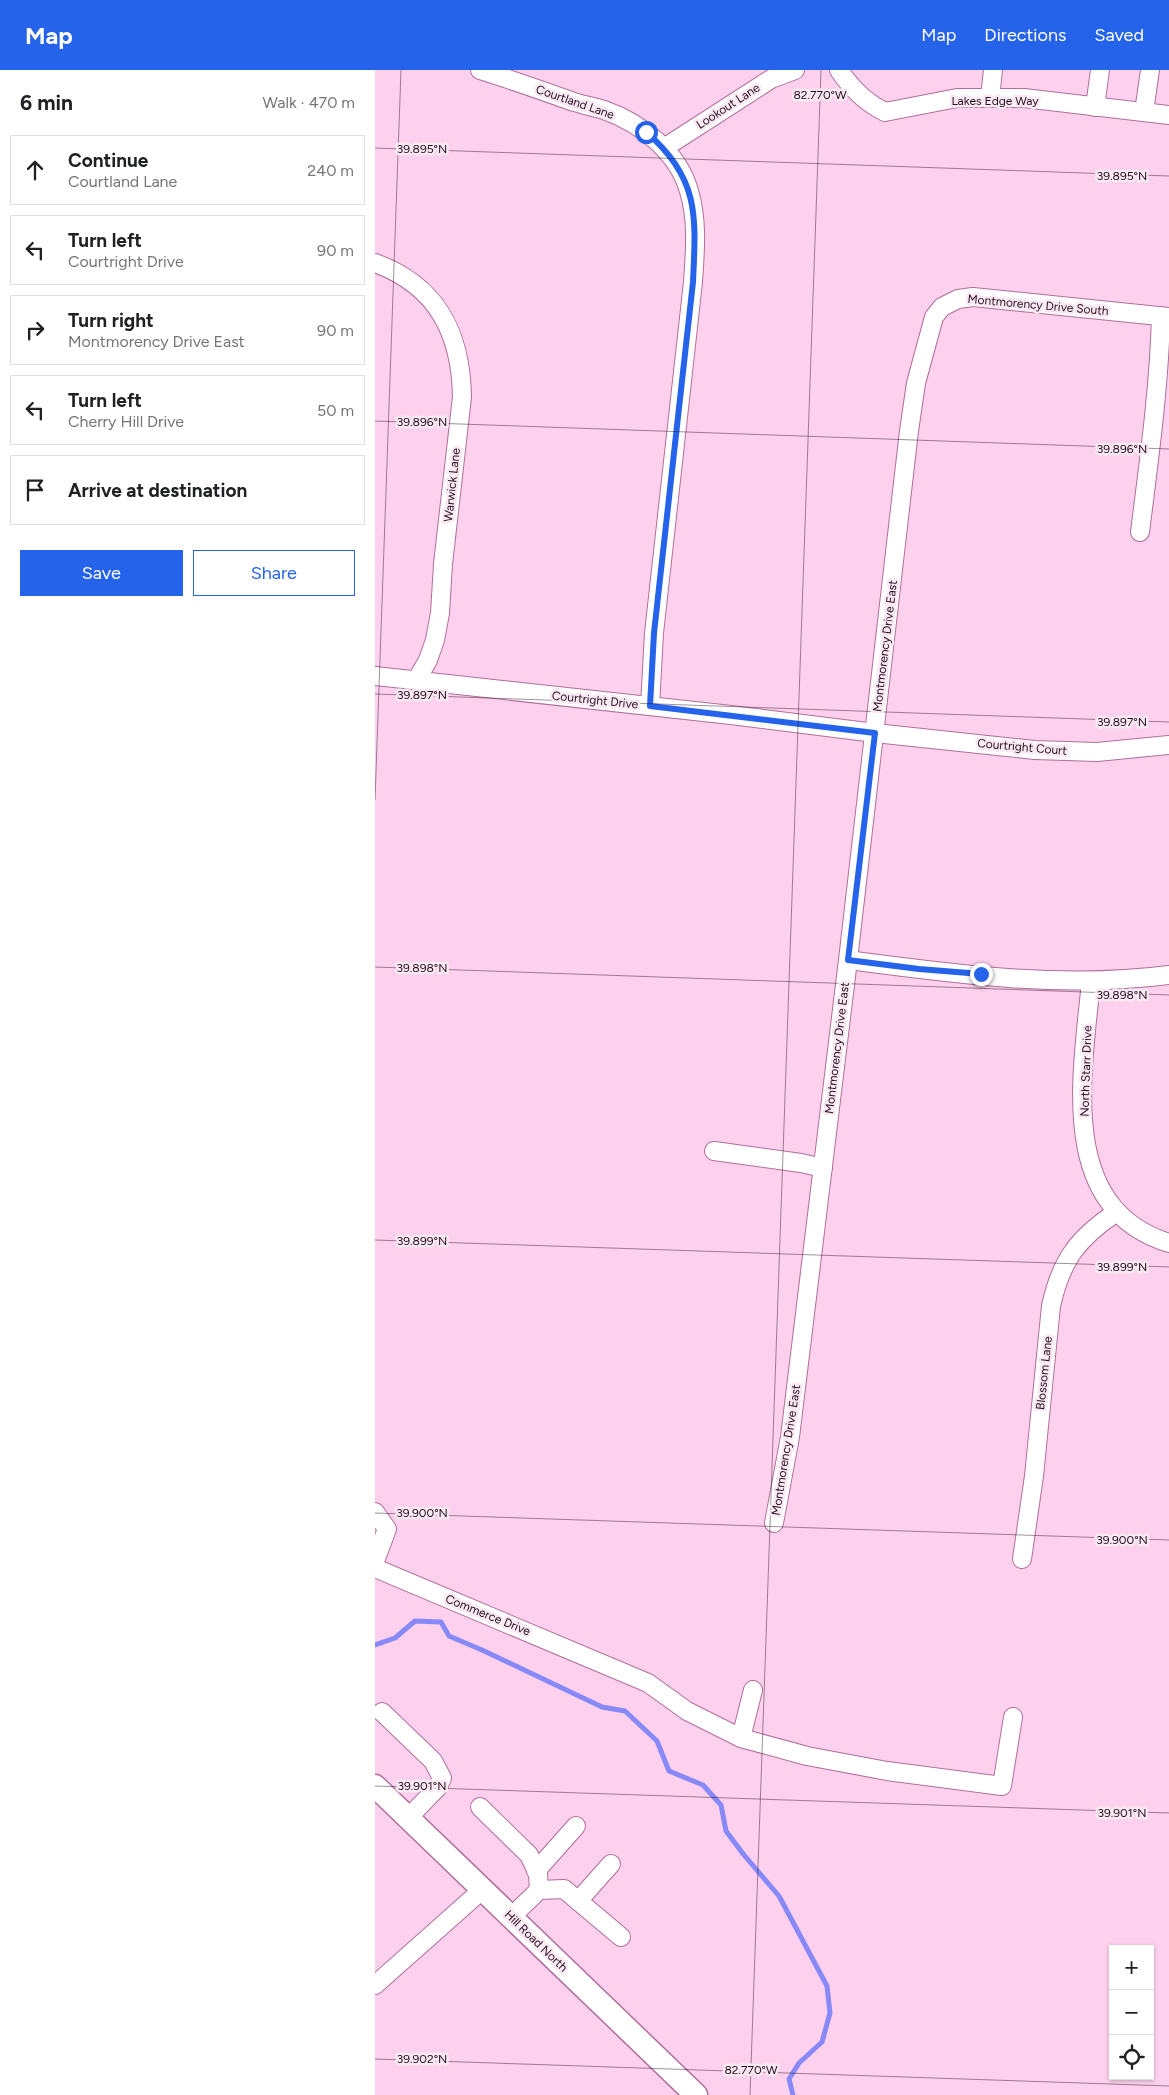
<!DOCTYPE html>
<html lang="en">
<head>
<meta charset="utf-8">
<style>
  :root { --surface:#fff; --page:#f2f2f2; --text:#202124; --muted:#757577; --line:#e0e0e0; --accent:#2563eb }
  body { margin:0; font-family:Figtree,sans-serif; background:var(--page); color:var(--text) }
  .controls { position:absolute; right:15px; bottom:15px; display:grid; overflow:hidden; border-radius:0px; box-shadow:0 1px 4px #0004 }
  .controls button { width:45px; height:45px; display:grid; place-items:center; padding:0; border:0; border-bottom:1px solid var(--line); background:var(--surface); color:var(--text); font:25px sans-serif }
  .stop { position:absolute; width:15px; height:15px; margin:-11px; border:4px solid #2563eb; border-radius:50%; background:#fff }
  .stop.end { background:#2563eb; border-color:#fff; box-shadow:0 1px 5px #0008 }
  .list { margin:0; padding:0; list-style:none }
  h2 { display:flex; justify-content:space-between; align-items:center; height:65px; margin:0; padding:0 20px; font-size:21px }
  h2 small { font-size:16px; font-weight:400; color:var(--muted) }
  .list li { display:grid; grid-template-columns:32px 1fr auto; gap:15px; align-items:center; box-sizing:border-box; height:70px; margin:0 10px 10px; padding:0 10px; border:1px solid var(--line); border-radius:0px }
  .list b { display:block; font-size:19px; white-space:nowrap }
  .list p { margin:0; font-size:16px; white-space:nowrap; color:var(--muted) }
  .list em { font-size:16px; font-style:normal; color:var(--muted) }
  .actions { display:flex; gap:10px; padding:15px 20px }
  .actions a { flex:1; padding:11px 0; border:1px solid var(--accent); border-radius:0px; text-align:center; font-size:18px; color:var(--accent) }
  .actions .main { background:var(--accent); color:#fff }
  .icon { flex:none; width:28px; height:28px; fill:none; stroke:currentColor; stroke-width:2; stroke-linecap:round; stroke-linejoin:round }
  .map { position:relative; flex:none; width:794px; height:2025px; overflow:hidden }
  header { display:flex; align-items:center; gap:30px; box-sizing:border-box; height:70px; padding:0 25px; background:var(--accent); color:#fff }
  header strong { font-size:24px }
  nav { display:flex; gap:28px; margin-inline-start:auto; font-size:18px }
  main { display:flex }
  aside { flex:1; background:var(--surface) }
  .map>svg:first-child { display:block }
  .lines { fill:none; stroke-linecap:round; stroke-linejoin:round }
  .stream { stroke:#8689f7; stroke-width:5 }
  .minor-casing { stroke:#b06e9b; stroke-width:20 }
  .major-casing { stroke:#b06e9b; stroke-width:25 }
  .minor { stroke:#fff; stroke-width:18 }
  .major { stroke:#fff; stroke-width:22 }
  .route { stroke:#2563eb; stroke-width:6 }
  .ticks { fill:none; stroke:#280e20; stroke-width:1; stroke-opacity:0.45 }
  .labels { text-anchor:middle; stroke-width:5; stroke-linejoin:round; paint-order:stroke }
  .street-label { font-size:12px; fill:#280e20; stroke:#f8e9f2 }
  .ticks-label { font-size:12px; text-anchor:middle; fill:#280e20; stroke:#f8e9f2; stroke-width:5; stroke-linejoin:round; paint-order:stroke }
</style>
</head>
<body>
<header>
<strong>Map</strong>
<nav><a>Map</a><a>Directions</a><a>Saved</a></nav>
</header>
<main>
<aside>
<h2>6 min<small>Walk · 470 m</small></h2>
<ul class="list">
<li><svg class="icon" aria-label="ahead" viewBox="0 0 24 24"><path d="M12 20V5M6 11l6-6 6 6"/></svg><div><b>Continue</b><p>Courtland Lane</p></div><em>240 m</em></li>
<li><svg class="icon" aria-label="left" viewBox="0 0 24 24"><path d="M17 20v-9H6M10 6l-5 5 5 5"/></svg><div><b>Turn left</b><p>Courtright Drive</p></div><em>90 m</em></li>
<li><svg class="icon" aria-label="right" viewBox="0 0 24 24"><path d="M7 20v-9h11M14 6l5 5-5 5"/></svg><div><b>Turn right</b><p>Montmorency Drive East</p></div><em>90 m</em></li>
<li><svg class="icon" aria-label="left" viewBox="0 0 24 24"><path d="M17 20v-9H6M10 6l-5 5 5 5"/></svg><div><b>Turn left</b><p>Cherry Hill Drive</p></div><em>50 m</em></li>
<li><svg class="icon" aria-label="arrive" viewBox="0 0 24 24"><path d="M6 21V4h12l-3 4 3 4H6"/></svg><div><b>Arrive at destination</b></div></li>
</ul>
<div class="actions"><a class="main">Save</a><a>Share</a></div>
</aside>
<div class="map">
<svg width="794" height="2025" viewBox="0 0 794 2025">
  <rect width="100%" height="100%" fill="#fdd1ed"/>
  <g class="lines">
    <path class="stream" d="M0,1575L20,1568L40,1551L66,1552L74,1566L107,1580L227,1637L250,1641L282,1671L294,1701L328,1715L346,1735L351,1761L369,1785L404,1826L452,1916L455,1943L447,1972L424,1993L414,2009L418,2025"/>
    <defs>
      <g id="minor">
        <path d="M105,0C137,10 168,21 199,32C209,35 219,37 229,40C266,53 303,82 314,121C323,151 320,182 318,212L279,563L275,636"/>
        <path d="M464,0C476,18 491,33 510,42L582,28H649L794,45"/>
        <path d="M615,28L618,0"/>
        <path d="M720,37L725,0"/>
        <path d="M769,42L775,0"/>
        <path d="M289,78L396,9L420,0"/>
        <path d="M0,193C63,216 86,264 87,327L68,494L65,543L60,570L53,590L41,611"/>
        <path d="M765,462C774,390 784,319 786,246"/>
        <path d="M0,606L356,645L500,663L660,680L722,682L794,675"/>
        <path d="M473,890C579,904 688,919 794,905"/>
        <path d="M716,911C708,1001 680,1138 794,1173"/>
        <path d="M339,1081L426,1093L448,1098"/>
        <path d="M0,1442L12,1459L0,1491"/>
        <path d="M399,1453L415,1367L473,890L534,361L541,313L559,247L567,237L583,229L598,227L794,247"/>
        <path d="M647,1489L659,1406L676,1236C686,1191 702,1168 742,1142"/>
        <path d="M0,1498L273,1613L312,1641L366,1668L378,1620"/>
        <path d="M7,1642L58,1691L67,1708L63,1717L33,1748"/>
        <path d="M366,1668L432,1686L512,1701L627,1716L638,1647"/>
        <path d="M105,1737L154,1785L163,1804L164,1820L136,1847"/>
        <path d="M161,1801L201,1756"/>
        <path d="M164,1820L189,1819L246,1867"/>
        <path d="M203,1831L236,1794"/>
        <path d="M0,1915L107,1820"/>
      </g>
      <path id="major" d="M0,1716L321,2025"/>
    </defs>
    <use href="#minor" class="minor-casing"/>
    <use href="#major" class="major-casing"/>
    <use href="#minor" class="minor"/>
    <use href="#major" class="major"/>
  </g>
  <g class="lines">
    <path class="route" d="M271,62C325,108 321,147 318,212L279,563L275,636L500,663L473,890L544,899L606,904"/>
  </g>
  <path class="ticks" d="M0,78L794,106M0,351L794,379M0,624L794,652M0,730L26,0M0,897L794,925M0,1170L794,1197M0,1443L794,1470M0,1716L794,1743M0,1989L794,2016M375,2025L446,0"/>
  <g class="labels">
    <g class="street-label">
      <text x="620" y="35">Lakes Edge Way</text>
      <text transform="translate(200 32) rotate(19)" y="4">Courtland Lane</text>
      <text transform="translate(353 36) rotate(-33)" y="4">Lookout Lane</text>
      <text transform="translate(663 235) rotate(5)" y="4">Montmorency Drive South</text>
      <text transform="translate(77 415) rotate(-84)" y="4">Warwick Lane</text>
      <text transform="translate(510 576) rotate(-83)" y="4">Montmorency Drive East</text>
      <text transform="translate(220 630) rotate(6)" y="4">Courtright Drive</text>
      <text transform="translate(647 677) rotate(5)" y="4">Courtright Court</text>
      <text transform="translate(462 978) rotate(-83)" y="4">Montmorency Drive East</text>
      <text transform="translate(711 1001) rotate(-88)" y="4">North Starr Drive</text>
      <text transform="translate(669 1303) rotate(-84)" y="4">Blossom Lane</text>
      <text transform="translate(411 1380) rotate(-81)" y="4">Montmorency Drive East</text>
      <text transform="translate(113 1545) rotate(22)" y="4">Commerce Drive</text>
      <text transform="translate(161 1871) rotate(44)" y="4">Hill Road North</text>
    </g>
  </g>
  <g class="ticks-label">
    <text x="445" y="29">82.770°W</text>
    <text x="47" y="83">39.895°N</text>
    <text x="747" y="110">39.895°N</text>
    <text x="47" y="356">39.896°N</text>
    <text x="747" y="383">39.896°N</text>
    <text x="47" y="629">39.897°N</text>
    <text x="747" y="656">39.897°N</text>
    <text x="47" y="902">39.898°N</text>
    <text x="747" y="929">39.898°N</text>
    <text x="47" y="1175">39.899°N</text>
    <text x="747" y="1201">39.899°N</text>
    <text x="47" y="1447">39.900°N</text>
    <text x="747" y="1474">39.900°N</text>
    <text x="47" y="1720">39.901°N</text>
    <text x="747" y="1747">39.901°N</text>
    <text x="47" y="1993">39.902°N</text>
    <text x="376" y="2004">82.770°W</text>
  </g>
</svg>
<div class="controls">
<button>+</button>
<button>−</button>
<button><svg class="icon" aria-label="locate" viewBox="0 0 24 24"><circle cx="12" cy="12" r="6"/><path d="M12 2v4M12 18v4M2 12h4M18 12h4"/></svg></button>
</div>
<div class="stop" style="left:271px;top:62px"></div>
<div class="stop end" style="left:606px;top:904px"></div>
</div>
</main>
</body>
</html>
